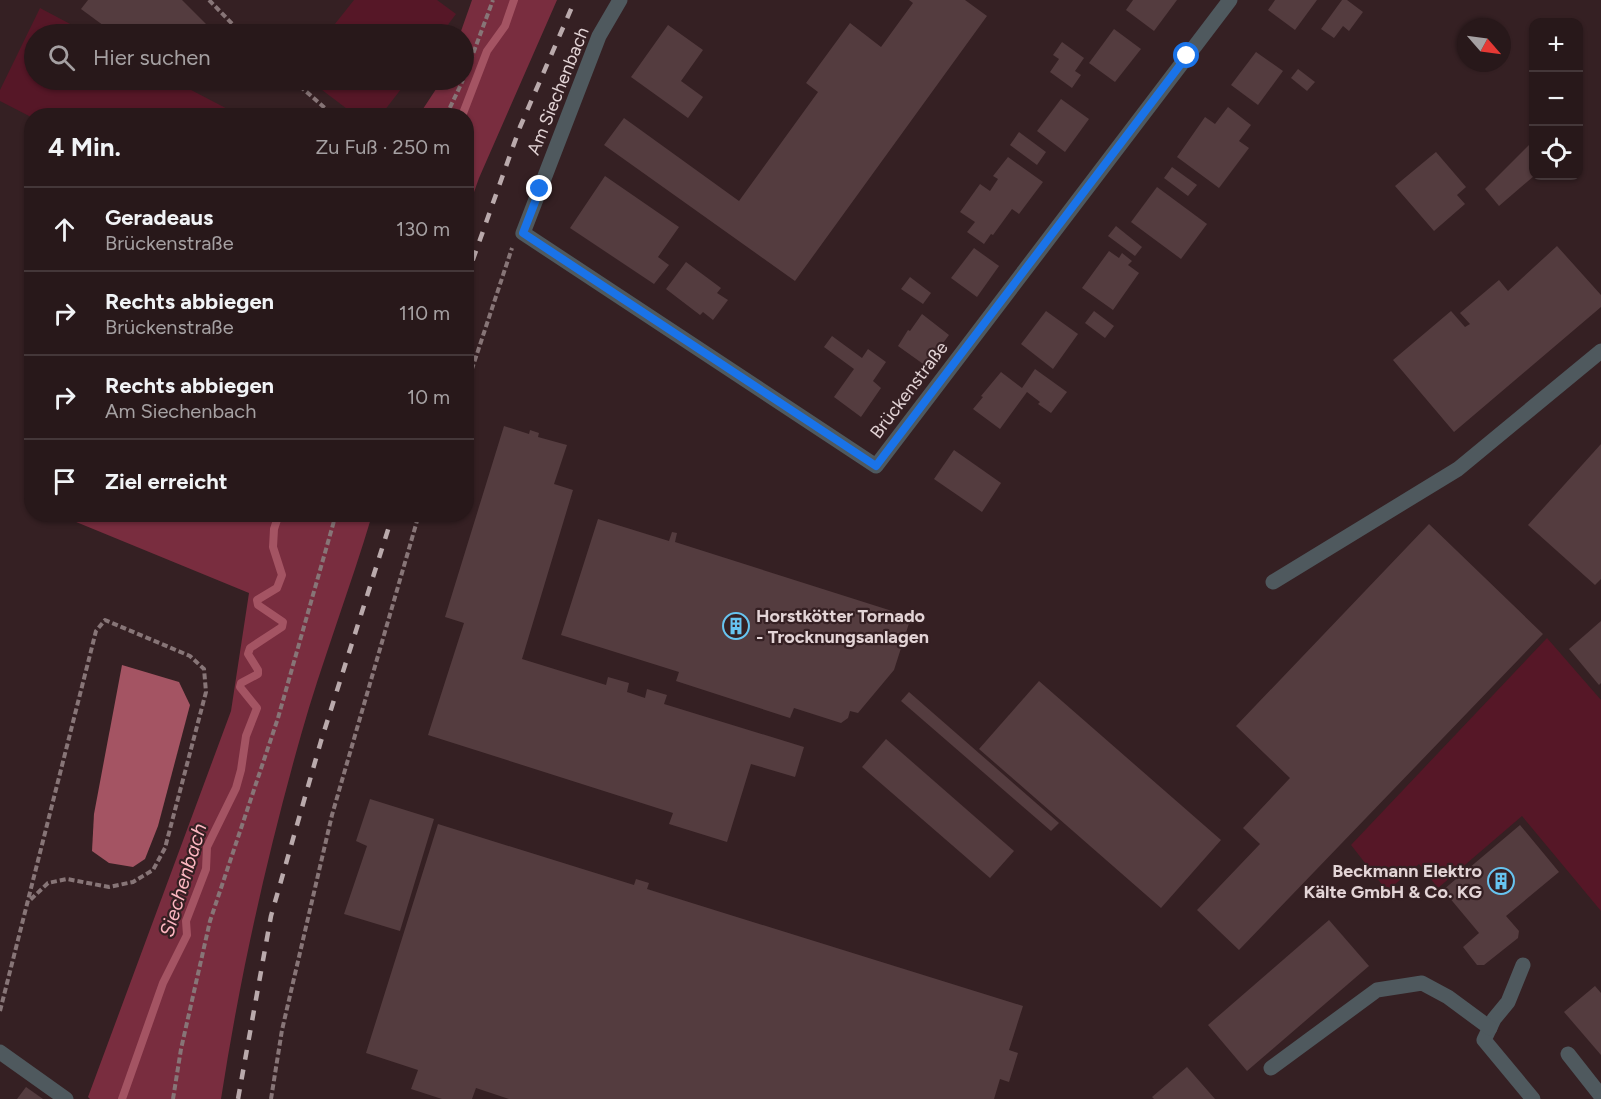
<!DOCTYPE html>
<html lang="de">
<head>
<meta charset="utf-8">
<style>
  :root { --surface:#28181a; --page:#342527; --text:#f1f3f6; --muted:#a5a0a2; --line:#443739 }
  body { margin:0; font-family:Figtree,sans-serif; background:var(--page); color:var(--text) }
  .controls { position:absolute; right:18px; top:18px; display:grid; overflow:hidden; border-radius:12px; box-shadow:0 2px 4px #0004 }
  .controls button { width:54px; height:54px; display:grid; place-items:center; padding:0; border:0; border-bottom:2px solid var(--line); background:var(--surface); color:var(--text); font:30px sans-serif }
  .compass { position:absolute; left:1457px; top:18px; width:54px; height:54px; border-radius:50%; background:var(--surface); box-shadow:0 2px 4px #0004; rotate:118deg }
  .stop { position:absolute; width:18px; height:18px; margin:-14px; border:4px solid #1a73e8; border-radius:50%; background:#fff }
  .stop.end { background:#1a73e8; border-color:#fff; box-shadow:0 2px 6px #0008 }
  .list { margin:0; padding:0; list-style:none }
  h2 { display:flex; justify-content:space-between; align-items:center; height:78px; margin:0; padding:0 24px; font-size:26px }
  h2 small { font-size:20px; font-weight:400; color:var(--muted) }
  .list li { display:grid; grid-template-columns:39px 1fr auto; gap:18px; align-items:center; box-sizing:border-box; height:84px; padding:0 24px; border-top:2px solid var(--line) }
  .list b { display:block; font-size:22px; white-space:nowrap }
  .list p { margin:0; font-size:20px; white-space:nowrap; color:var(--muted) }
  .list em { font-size:20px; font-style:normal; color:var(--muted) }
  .icon { flex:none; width:33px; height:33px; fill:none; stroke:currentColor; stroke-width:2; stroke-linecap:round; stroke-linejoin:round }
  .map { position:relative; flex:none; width:1601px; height:1099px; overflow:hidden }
  .search { position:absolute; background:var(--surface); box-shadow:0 2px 4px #0004; left:24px; top:24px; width:450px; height:66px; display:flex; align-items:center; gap:15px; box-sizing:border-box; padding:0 21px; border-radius:33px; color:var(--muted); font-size:22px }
  .panel { position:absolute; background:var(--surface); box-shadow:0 2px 4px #0004; left:24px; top:108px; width:450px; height:414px; border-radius:24px }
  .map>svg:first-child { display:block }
  .green { fill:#561727 }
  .forest { fill:#792d3f }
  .water { fill:#a45463 }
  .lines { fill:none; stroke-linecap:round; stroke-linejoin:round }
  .stream { stroke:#a45463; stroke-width:8 }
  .building { fill:#543c3f }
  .path { stroke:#877577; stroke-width:4; stroke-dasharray:6 3; stroke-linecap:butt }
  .minor { stroke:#4f595e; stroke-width:15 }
  .rail { stroke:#baaaac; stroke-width:4.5; stroke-dasharray:10 10; stroke-linecap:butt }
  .route { stroke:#1a73e8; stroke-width:8 }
  .labels { text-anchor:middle; stroke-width:4.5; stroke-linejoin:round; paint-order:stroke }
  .street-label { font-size:18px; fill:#e3d4d6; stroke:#352023 }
  .poi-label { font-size:18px; font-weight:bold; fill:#e3d4d6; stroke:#352023; text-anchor:start }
  .water-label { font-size:20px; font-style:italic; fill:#fdb7c1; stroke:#352023 }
</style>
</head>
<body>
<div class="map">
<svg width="1601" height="1099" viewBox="0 0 1601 1099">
  <rect width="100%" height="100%" fill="#352023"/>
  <g class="green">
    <path d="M354,0H437L456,14L441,34H327Z"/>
    <path d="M40,8L89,34H34V80H172L239,115L31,117L0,101V90Z"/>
    <path d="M309,80H408L381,115H355Z"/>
    <path d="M1547,638L1601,700V911L1522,816L1438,888L1419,864L1387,891L1351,845Z"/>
  </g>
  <g class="forest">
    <path d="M472,0H557L479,178L467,212L466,116L419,115L442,80H464V34H460Z"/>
    <path d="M66,514L372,515C350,589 322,661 301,735C267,855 240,976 221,1099H90L88,1097L231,711L249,593L64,517Z"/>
  </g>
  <path class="water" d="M122,665L179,682L190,705L158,826L145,859L133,867L109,863L92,851L94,814Z"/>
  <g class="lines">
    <g class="stream">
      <path d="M462,116L487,51L505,26L514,0"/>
      <path d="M122,1099L163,983L187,935L186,921L206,869L207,847L236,788L241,770L246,736L257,708L240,687L241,683L258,674V670L248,654L250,648L282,627L283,622L258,605L257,600L277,588L282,575L273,547L274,529L279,514"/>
    </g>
  </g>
  <g class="building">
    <path d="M88,0H182L214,32L211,34H115L81,9Z"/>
    <path d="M909,0H965L987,16L795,281L604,145L624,118L739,201L818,92L806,83L850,23L881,47L913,3Z"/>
    <path d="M1133,0H1177L1154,31L1126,10Z"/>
    <path d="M1275,0H1317L1295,30L1268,10Z"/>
    <path d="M1342,0H1347L1363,12L1349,31L1343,26L1334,38L1321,29Z"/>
    <path d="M668,25L703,50L681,81L703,97L688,118L631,77Z"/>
    <path d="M1114,29L1141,49L1115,82L1089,63Z"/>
    <path d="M1062,42L1084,58L1075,71L1081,75L1072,88L1050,72L1059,59L1053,55Z"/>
    <path d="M1256,52L1283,71L1258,105L1231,85Z"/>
    <path d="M1298,69L1315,82L1307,91L1291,78Z"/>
    <path d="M1061,99L1089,119L1065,152L1037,131Z"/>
    <path d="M1228,107L1251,125L1239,141L1249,148L1219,188L1177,157L1205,117L1215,124Z"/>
    <path d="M1019,132L1046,152L1037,165L1010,145Z"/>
    <path d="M1534,140V176L1499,206L1485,189Z"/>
    <path d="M1436,152L1466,187L1457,195L1465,204L1434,231L1395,186Z"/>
    <path d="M1008,157L1043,182L1019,214L1012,209L993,235L991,234L984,244L967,232L975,222L960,212L980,184L990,191L998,179L993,176Z"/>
    <path d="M1172,167L1197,185L1188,196L1164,178Z"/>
    <path d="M605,176L679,227L658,257L669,265L654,284L570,228Z"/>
    <path d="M1157,187L1207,224L1181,259L1131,222Z"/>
    <path d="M1116,226L1142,247L1135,256L1108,236Z"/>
    <path d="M1557,246L1601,295V307L1454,432L1393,360L1451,311L1465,327L1470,324L1460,313L1499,280L1508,291Z"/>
    <path d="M974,248L999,266L977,297L951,278Z"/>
    <path d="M1109,251L1119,258L1122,253L1132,261L1128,265L1139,273L1113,310L1082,288Z"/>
    <path d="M686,262L721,288L717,293L728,300L713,320L703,312L700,315L666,289Z"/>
    <path d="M910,277L931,293L923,304L901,289Z"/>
    <path d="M1046,311L1078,334L1053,369L1021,344Z"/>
    <path d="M1094,311L1114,326L1105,338L1085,323Z"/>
    <path d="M922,314L949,335L926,366L898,346L908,330L910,331Z"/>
    <path d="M832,336L862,358L868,349L886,362L873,381L881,388L861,417L834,397L854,369L824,347Z"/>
    <path d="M1035,369L1067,392L1051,413L1038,404L1040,402L1027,392L1000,429L973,409L983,397L981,396L1001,372L1022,388Z"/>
    <path d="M504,426L529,434L530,430L539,433L538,437L567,445L554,484L573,490L522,659L606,685L608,677L629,683L627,692L645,698L647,689L667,695L664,704L804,747L795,777L751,764L727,842L669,824L673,813L428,735L464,623L445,617Z"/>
    <path d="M1601,444V579L1595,585L1528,525Z"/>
    <path d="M954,450L1001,483L982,512L934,479Z"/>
    <path d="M598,519L669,541L672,532L677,533L675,542L911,617L894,670L858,713L850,711L848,718L841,723L794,708L790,718L676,681L679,672L561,635Z"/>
    <path d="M1429,524L1543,634L1239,950L1197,910L1260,844L1243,828L1290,778L1236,726Z"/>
    <path d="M1601,621V683L1599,685L1569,649Z"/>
    <path d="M1039,681L1221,840L1161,908L979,749Z"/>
    <path d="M909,692L1059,823L1051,831L901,701Z"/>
    <path d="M886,739L1014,851L990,878L862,767Z"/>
    <path d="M370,799L434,819L400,931L344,914L367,846L356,841Z"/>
    <path d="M438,824L634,885L636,879L649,883L647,889L1023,1006L1009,1050L1018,1053L1009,1082L1000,1079L994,1099H509L476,1088L472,1099H442L411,1089L418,1070L366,1053Z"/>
    <path d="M1520,825L1559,872L1506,916L1519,931L1518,938L1484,965H1477L1463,947L1479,933L1443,890Z"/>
    <path d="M1329,920L1369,966L1247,1071L1208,1025Z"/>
    <path d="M1595,986L1601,993V1055L1564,1012Z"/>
    <path d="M1187,1067L1215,1099H1154L1152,1097Z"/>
    <path d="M26,1087L43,1099H17Z"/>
  </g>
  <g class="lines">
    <g class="path">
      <path d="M209,0L242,34"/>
      <path d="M464,78L493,0"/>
      <path d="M293,80L334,116"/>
      <path d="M446,116L463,80"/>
      <path d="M466,387L512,248"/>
      <path d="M0,1011L96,631L105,620L190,656L204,669L206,692L165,848L153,870L133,882L109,887L67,879L48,883L27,903"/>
      <path d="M173,1099L181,1049L210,921L278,718L336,514"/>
      <path d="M271,1099L282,1030L332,815L419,514"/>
    </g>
    <g class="minor">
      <path d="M620,0L599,36L523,233L876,466L1230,0"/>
      <path d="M1273,582L1458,469L1601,351"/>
      <path d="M1523,965L1508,1002L1494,1019L1484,1040L1533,1099"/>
      <path d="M0,1052L66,1099"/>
      <path d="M1568,1054L1601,1096"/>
      <path d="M1271,1068L1377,990L1422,983L1448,997L1490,1028"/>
    </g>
    <g class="rail">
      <path d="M466,279L520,127L575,0"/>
      <path d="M238,1099L271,916L321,741L393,514"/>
    </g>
  </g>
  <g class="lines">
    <path class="route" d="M540,189L523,233L876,466L1187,56"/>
  </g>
  <defs>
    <symbol id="building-ring" viewBox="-11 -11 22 22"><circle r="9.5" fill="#352023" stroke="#67c4f0" stroke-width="1.5"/><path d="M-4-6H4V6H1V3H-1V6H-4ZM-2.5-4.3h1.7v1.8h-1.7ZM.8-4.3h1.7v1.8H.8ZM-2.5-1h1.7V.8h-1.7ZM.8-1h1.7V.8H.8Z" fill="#67c4f0"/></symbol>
  </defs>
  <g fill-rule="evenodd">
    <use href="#building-ring" x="721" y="611" width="30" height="30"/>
    <use href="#building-ring" x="1486" y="866" width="30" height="30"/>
  </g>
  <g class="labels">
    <g class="street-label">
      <text transform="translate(558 91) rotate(-68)" y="6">Am Siechenbach</text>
      <text transform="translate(909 390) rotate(-53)" y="6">Brückenstraße</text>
    </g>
    <g class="poi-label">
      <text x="756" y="622">Horstkötter Tornado<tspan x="756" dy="21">- Trocknungsanlagen</tspan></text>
      <text x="1482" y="877" text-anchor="end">Beckmann Elektro<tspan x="1482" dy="21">Kälte GmbH &amp; Co. KG</tspan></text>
    </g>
    <g class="water-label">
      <text transform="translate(183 880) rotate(-73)" y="7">Siechenbach</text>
    </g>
  </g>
</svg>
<div class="controls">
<button>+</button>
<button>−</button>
<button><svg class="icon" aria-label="locate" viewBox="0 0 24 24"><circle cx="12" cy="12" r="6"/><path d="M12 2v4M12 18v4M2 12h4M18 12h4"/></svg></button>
</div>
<svg class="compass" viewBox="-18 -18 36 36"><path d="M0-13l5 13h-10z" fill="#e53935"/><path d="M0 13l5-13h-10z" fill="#a5a0a2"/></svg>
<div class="stop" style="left:1187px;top:56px"></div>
<div class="stop end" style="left:540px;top:189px"></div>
<div class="search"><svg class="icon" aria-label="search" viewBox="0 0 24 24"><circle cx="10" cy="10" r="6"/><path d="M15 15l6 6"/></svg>Hier suchen</div>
<section class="panel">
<h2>4 Min.<small>Zu Fuß · 250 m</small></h2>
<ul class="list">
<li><svg class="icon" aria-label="ahead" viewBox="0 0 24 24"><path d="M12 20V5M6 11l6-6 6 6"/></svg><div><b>Geradeaus</b><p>Brückenstraße</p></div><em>130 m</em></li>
<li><svg class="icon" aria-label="right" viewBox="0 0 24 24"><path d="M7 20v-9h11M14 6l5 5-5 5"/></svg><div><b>Rechts abbiegen</b><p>Brückenstraße</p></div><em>110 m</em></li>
<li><svg class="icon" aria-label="right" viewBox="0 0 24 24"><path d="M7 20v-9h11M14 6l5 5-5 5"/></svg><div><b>Rechts abbiegen</b><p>Am Siechenbach</p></div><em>10 m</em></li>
<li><svg class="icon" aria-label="arrive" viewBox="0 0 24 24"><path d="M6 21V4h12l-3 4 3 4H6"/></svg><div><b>Ziel erreicht</b></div></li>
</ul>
</section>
</div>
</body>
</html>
